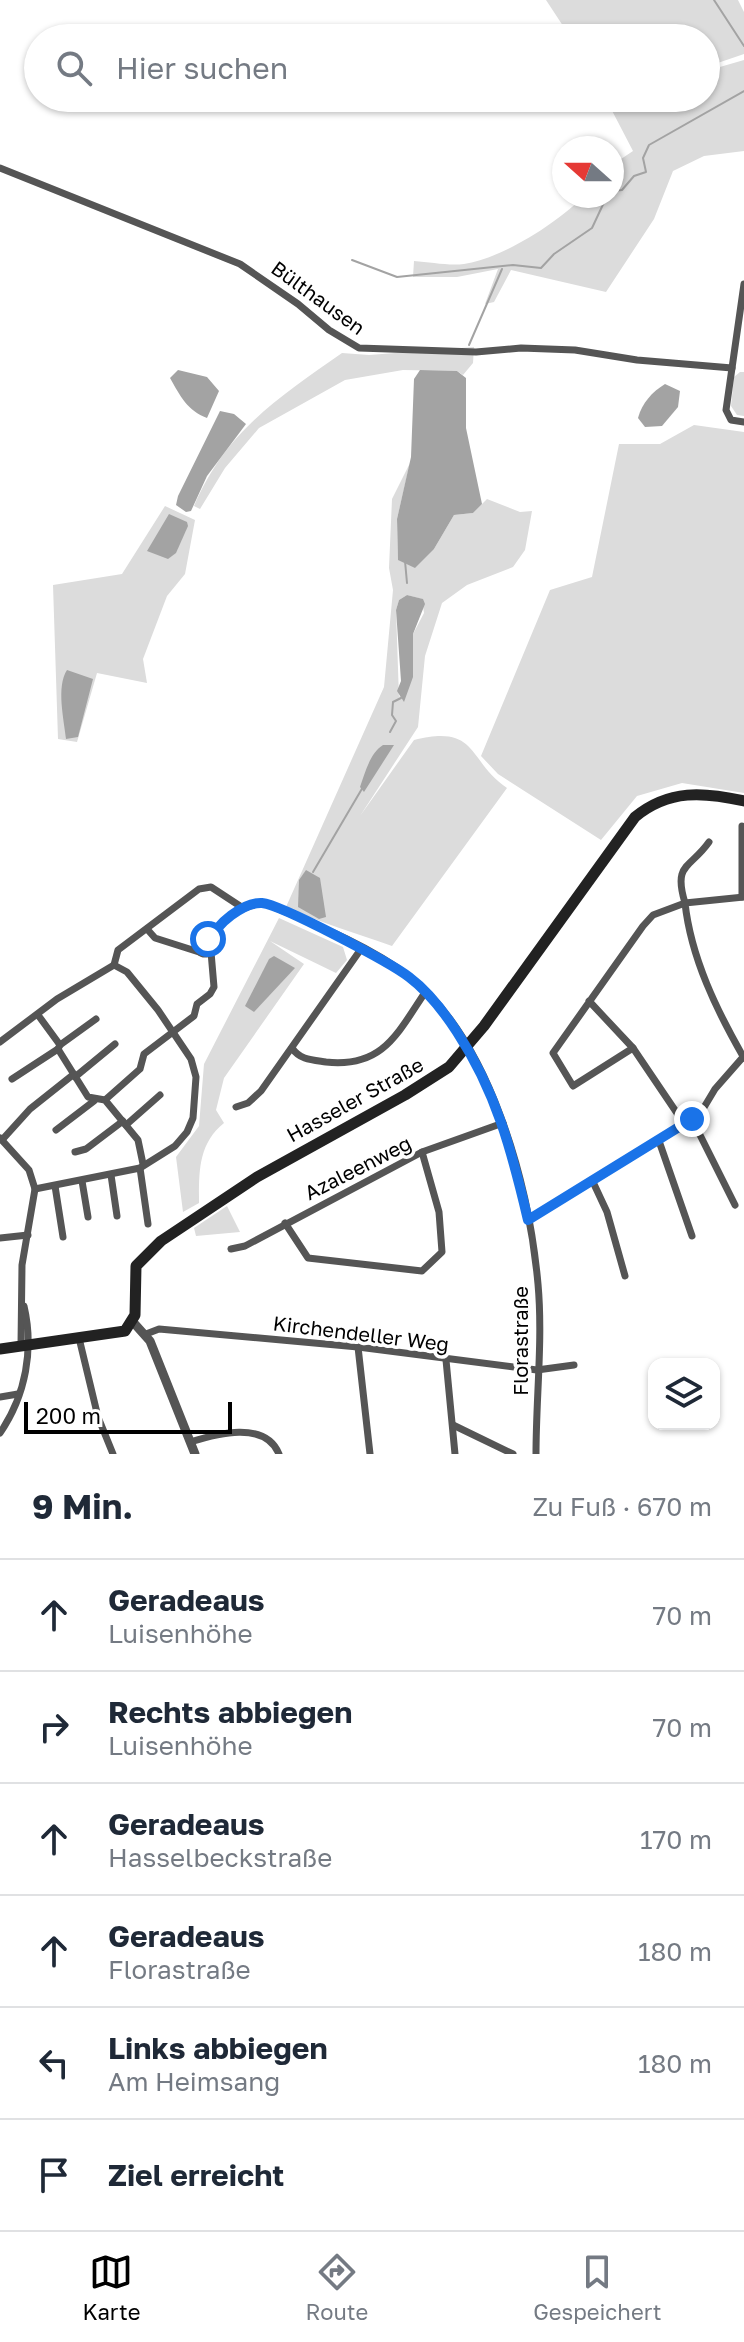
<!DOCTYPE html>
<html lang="de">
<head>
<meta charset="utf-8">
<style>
  :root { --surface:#fff; --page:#f6f6f7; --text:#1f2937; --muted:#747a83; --line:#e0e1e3; --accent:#000 }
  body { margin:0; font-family:"Golos Text",sans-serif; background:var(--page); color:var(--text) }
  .controls { position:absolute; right:24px; bottom:24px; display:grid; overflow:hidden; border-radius:16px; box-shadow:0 2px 6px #0004 }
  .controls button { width:72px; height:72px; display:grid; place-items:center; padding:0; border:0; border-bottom:2px solid var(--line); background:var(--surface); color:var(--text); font:40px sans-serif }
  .compass { position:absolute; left:552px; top:136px; width:72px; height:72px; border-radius:50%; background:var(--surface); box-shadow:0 2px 6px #0004; rotate:291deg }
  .scale { position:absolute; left:24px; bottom:20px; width:208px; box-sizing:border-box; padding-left:8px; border:4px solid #000; border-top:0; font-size:22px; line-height:28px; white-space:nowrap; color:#000; -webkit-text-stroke:6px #fff; paint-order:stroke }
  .stop { position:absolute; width:24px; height:24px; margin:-18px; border:6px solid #1a73e8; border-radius:50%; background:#fff }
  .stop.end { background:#1a73e8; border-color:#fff; box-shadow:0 2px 8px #0008 }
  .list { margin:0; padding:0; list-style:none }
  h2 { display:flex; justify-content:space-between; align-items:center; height:104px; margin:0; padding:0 32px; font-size:34px }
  h2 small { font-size:26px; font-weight:400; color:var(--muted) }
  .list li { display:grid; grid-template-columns:52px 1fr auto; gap:24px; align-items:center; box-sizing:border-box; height:112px; padding:0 32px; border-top:2px solid var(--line) }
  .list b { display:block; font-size:30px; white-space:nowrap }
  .list p { margin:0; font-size:26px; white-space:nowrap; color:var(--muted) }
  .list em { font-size:26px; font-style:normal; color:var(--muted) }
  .icon { flex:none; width:44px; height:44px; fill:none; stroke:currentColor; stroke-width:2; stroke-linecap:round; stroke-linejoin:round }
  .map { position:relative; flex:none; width:744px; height:1454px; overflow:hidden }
  .search { position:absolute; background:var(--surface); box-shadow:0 2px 6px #0004; left:24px; right:24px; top:24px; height:88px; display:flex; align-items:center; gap:20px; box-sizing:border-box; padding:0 28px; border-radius:44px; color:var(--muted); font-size:30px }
  .sheet { height:776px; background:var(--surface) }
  nav { display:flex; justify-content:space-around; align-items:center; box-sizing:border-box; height:112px; border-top:2px solid var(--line); background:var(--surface); font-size:22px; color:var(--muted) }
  nav a { display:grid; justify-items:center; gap:4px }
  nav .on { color:var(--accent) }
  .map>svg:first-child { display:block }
  .green { fill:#dcdcdc; fill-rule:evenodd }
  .water { fill:#a3a3a3 }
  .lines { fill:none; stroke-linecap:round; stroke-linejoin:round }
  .stream { stroke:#a3a3a3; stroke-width:2 }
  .minor { stroke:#555; stroke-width:7 }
  .tertiary { stroke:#555; stroke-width:9 }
  .secondary { stroke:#222; stroke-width:11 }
  .route { stroke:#1a73e8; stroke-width:10 }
  .labels { text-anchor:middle; stroke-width:7; stroke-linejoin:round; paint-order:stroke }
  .street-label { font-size:20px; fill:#000; stroke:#fff }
</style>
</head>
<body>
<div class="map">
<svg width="744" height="1454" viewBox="0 0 744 1454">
  <rect width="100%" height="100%" fill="#fff"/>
  <g class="green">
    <path d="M546,0H738L744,12V54L706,67V38H571Z"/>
    <path d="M744,60V151L704,156L673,171L654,219L606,292L511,270L494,302L485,304L498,269L457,277H413L414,261C430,262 449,266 464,264C503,258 557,223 584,196H612V165L633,151L607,101L623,98H706V71Z"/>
    <path d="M474,347L473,363L463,375L457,371L403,370L345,380L259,428L225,468L200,509L194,506C226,431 278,398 342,353L369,355Z"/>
    <path d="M740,372H744V416L737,415L731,406L734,377Z"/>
    <path d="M694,425L744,432V793L682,783L637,796L601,840L498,774L481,756L550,590L592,577L619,444H660Z"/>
    <path d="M410,463L397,519L398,560L434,549L454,515L473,513L487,499L520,512L532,511L525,550L513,567L467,585L442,603L425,656L418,727L360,816L414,740C479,724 467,761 507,788L392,946C356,933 321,923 286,907L384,687L393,590L389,568L392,499ZM407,595L422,599L424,613L413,634L399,698L396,610L399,600Z"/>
    <path d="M165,506L195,520L185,574L167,596L143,659L147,683L97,673L77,742L58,739L53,585L122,574Z"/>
    <path d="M279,918L343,947L347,960L336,973L270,941L304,964L224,1078L216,1110L224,1123C198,1144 199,1172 199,1203L183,1212L176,1157L199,1126L204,1064Z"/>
    <path d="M227,1206L240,1232L196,1236L194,1228Z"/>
  </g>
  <g class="water">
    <path d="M178,370L207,377L219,391L207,418C188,411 180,396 170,378Z"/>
    <path d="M420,370L457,371L466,378V428L482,504L473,513L454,515L434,549L415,568L398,560L397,519L411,457L414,379Z"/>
    <path d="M665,384L680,391L678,407L662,426L645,427L638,418C642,403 652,392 665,384Z"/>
    <path d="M220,411L234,414L246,424L207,476L191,511L186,512L176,505L178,496Z"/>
    <path d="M169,514L187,522L188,526L176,553L168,559L147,551Z"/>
    <path d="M407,595L423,599L425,604L413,634V677L404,702L397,691L401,681L396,610L399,600Z"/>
    <path d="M67,670L93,679L78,737L66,739C64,719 56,687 67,670Z"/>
    <path d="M383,745H394L364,792L360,787C365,773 370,753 383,745Z"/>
    <path d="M306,870L320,878L326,917L319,919L298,907L299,880Z"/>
    <path d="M274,956L295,968L254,1012L245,1006L269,959Z"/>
  </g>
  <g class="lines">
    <g class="stream">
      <path d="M714,0L744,46"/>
      <path d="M612,191L622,190L634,176L646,172L643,158L649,145L744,91"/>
      <path d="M352,260L397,277L513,265L541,268L554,254L592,228L607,196"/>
      <path d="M469,345L502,269"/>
      <path d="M405,561L407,583"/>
      <path d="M390,732L396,721L392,715L393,702L401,698"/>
      <path d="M313,872L363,787"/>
    </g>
    <g class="minor">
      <path d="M0,168L240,264L298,304L329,330L359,348L476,352L521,348L575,350L637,360L732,368"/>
      <path d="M744,284L726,410L731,420L744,422"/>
      <path d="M742,826V897"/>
      <path d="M744,897L685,903C691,958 717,1011 744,1058"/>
      <path d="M147,929L155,938L199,952"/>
      <circle cx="205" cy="946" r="8"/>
      <path d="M211,941C216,920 244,905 264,903C312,923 369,945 410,977C491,1041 529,1185 538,1284C543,1339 536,1398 536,1454"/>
      <path d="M114,965L118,950L199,889L211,887L243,908"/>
      <path d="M589,1001L633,1048L573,1086L553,1053L643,926L653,915L685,903C673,863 690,869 709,842"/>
      <path d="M38,1015L60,1045L58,1049L88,1097L105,1100L138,1140L143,1164"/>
      <path d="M0,1042L57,999L114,965L127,972L158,1010L191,1059L196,1077L193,1118L187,1132L175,1146L140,1168L35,1189"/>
      <path d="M60,1045L96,1019"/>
      <path d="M292,1048C300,1060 312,1060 326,1062C383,1068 397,1034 426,991"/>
      <path d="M633,1048L685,1125"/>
      <path d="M75,1077L115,1044"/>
      <path d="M12,1079L58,1049"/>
      <path d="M105,1100L140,1069L144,1054L194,1016L197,1004L210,994L214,987L211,952"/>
      <path d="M236,1107L248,1103L261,1091L361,949"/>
      <path d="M692,1119L735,1205"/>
      <path d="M126,1125L160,1095"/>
      <path d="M56,1130L94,1101"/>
      <path d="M0,1138L29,1170L35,1189L22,1265L21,1345"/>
      <path d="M2,1140L30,1109L74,1074"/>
      <path d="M659,1141L692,1236"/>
      <path d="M75,1152L86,1149L123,1121"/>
      <path d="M140,1168L148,1224"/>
      <path d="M111,1175L117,1216"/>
      <path d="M82,1181L88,1217"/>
      <path d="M593,1182L607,1212L625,1276"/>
      <path d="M55,1186L63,1237"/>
      <path d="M528,1220L700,1114L715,1089L743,1057"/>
      <path d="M285,1223L308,1258L422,1271L442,1252L439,1212L422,1152"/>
      <path d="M0,1238L28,1235"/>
      <path d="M231,1249L245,1246L422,1152L503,1123"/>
      <path d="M146,1334L159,1329L358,1347L537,1370L574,1365"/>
      <path d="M79,1338L98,1417L113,1454"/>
      <path d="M358,1347L370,1454"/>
      <path d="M446,1360L455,1454"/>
      <path d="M0,1397L18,1394"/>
      <path d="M453,1425L513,1454"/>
      <path d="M0,1433C26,1395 34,1349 24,1306"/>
      <path d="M190,1442C216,1434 265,1420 279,1454"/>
    </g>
    <path class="tertiary" d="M133,1322L150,1341L195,1454"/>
    <path class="secondary" d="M0,1349L125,1331L135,1315L136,1266L161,1241L257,1177L405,1095L449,1067L484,1026L635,817C669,789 704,792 744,801"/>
  </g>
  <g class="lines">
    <path class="route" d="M208,939L211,941C215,924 244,902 262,903C282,905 391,963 409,977C429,992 444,1012 457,1032C496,1091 512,1152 528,1220L692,1119"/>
  </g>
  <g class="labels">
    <g class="street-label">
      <text transform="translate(318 298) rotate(36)" y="7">Bülthausen</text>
      <text transform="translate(355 1100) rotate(-29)" y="7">Hasseler Straße</text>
      <text transform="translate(358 1168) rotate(-27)" y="7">Azaleenweg</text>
      <text transform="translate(361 1334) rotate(7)" y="7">Kirchendeller Weg</text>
      <text transform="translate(521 1341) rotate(-90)" y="7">Florastraße</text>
    </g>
  </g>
</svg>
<div class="controls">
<button><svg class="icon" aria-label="layers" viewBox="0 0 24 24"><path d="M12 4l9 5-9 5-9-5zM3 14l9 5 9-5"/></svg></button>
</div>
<svg class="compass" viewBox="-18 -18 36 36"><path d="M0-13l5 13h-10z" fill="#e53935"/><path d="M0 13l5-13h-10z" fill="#747a83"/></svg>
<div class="scale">200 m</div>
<div class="stop" style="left:208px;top:939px"></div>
<div class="stop end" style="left:692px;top:1119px"></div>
<div class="search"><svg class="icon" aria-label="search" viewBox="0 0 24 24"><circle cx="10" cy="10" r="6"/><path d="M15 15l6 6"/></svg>Hier suchen</div>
</div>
<section class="sheet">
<h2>9 Min.<small>Zu Fuß · 670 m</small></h2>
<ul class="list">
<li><svg class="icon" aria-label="ahead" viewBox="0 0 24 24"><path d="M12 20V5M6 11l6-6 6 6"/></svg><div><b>Geradeaus</b><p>Luisenhöhe</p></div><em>70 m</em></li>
<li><svg class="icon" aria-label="right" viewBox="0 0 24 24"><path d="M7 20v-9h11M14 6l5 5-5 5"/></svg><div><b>Rechts abbiegen</b><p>Luisenhöhe</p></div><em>70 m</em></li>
<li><svg class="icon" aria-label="ahead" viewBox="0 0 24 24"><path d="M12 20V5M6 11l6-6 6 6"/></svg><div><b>Geradeaus</b><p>Hasselbeckstraße</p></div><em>170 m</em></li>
<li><svg class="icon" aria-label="ahead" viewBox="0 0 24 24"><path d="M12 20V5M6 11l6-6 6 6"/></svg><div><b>Geradeaus</b><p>Florastraße</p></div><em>180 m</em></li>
<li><svg class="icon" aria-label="left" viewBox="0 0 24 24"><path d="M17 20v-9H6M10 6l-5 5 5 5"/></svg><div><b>Links abbiegen</b><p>Am Heimsang</p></div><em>180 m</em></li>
<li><svg class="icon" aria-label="arrive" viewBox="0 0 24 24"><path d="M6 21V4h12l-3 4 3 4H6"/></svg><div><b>Ziel erreicht</b></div></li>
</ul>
</section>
<nav>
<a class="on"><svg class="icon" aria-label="map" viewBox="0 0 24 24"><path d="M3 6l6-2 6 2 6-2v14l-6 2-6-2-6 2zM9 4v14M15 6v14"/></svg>Karte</a>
<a><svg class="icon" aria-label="directions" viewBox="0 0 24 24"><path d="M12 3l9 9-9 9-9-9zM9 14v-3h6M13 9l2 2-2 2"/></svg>Route</a>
<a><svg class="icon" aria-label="saved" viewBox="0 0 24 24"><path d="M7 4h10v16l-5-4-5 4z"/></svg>Gespeichert</a>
</nav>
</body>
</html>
